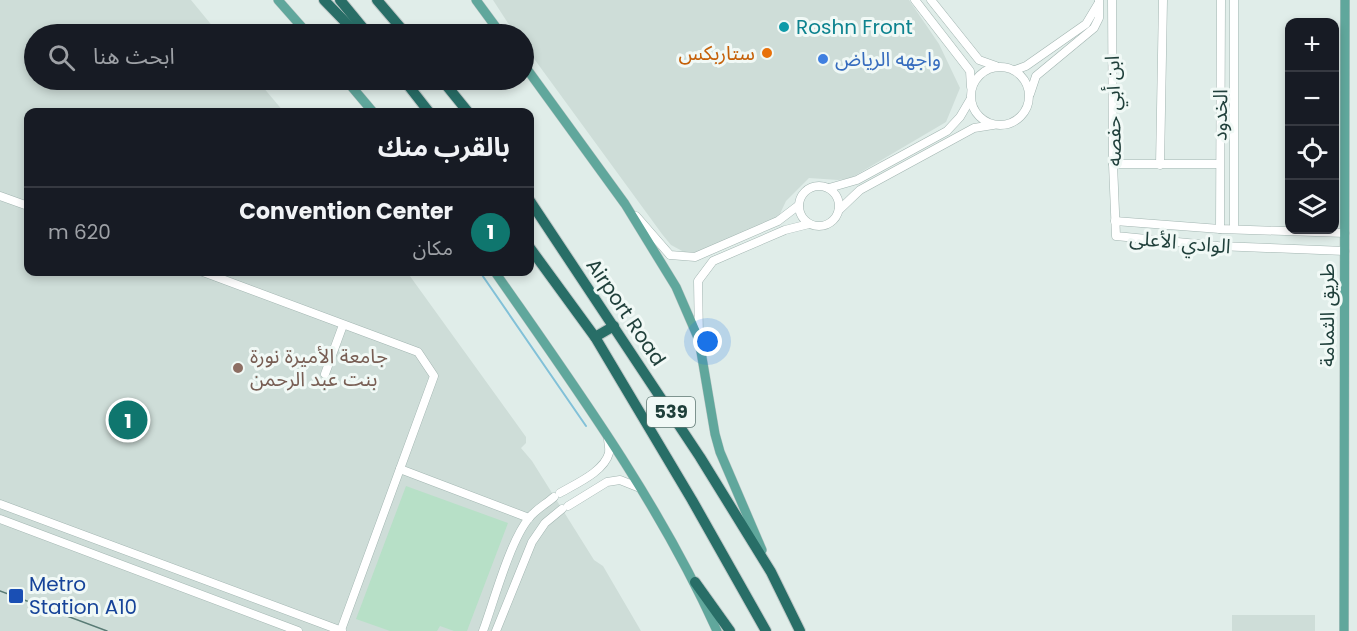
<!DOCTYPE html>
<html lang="ar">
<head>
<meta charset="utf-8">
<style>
  :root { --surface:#171b24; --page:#20242c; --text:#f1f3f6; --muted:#9ea1a6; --line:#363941; --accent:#0f766e }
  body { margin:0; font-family:Poppins,"Noto Sans Arabic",sans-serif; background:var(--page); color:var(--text); direction:rtl }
  .controls { position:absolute; right:18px; top:18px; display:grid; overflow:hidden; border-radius:12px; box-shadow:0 3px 9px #0003 }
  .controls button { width:54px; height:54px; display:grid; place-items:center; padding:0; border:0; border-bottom:2px solid var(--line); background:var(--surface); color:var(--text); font:30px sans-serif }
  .you { position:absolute; left:708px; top:342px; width:21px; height:21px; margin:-15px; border:4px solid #fff; border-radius:50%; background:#1a73e8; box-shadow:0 0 0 9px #1a73e833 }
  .badge { display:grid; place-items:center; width:39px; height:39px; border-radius:50%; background:var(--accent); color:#fff; font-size:20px; font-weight:700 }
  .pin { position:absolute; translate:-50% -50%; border:3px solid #fff; box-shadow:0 2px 6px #0006 }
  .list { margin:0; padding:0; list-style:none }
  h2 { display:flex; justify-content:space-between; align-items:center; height:78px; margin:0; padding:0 24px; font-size:26px }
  h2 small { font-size:20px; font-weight:400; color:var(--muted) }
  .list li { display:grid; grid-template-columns:39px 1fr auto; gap:18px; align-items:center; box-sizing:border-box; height:90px; padding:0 24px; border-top:2px solid var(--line) }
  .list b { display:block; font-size:22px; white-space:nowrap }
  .list p { margin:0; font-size:20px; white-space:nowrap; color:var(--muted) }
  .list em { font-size:20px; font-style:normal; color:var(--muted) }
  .icon { flex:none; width:33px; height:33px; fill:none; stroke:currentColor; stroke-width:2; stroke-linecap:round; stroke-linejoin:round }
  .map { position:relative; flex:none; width:1357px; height:631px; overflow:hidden; direction:ltr }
  .search { position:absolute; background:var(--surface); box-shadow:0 3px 9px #0003; left:24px; top:24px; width:510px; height:66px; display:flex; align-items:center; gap:15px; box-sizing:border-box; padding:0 21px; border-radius:33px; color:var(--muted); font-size:22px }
  .panel { position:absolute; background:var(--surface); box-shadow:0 3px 9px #0003; left:24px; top:108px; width:510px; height:168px; border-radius:12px; direction:rtl }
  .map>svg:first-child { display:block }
  .built { fill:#ceddd8 }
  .green { fill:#b7e0c7 }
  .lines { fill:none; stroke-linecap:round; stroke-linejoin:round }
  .stream { stroke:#82c1d8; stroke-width:2 }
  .minor-casing { stroke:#a2b5b1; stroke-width:9 }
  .major-casing { stroke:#c0c9c8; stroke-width:10 }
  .highway-casing { stroke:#c0c9c8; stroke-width:12 }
  .minor { stroke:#fff; stroke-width:8 }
  .major { stroke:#60a79c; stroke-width:9 }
  .highway { stroke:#286e67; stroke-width:10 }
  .tram { stroke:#597b75; stroke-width:1.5 }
  .culture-dot { fill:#0f9aa8; stroke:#f1f9f6; stroke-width:2 }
  .food-dot { fill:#e8710a; stroke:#f1f9f6; stroke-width:2 }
  .shop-dot { fill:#3f7fe0; stroke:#f1f9f6; stroke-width:2 }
  .education-dot { fill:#8d6e63; stroke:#f1f9f6; stroke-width:2 }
  .transit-dot { fill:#1a4fb4; stroke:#f1f9f6; stroke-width:2 }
  .labels { text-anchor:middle; stroke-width:6; stroke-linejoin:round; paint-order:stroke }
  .shield { fill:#f1f9f6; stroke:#5e7772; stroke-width:1.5 }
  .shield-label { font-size:18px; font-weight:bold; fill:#1f3f3a }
  .culture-label { font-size:20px; fill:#0d838f; stroke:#f1f9f6; text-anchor:start }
  .food-label { font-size:20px; fill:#c56008; stroke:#f1f9f6; text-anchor:end }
  .shop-label { font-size:20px; fill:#366cbe; stroke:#f1f9f6; text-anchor:start }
  .street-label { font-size:20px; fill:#1f3f3a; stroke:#f1f9f6 }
  .education-label { font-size:20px; fill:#785e54; stroke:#f1f9f6; text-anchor:start }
  .transit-label { font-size:20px; fill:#164399; stroke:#f1f9f6; text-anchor:start }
</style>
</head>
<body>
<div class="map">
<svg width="1357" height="631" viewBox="0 0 1357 631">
  <rect width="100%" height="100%" fill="#e0ede9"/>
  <g class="built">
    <path d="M0,0H191L219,34H34V80H257L284,112H28V272H407L526,437V443L521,448L532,461L594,560L603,566L641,631H0Z"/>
    <path d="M493,0H909L939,44L960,88L946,122L851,178L838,180L809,178L786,201L778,218L699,252L686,253L671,245L662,234L524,45V34H515Z"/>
    <rect x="1232" y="615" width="83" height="16"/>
  </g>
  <path class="green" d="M406,486L508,523L467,631H454L440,626L437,631H390L356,619Z"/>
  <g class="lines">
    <path class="stream" d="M480,272L586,426"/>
    <defs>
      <g id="minor">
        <path d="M915,0L970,71L971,87"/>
        <path d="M931,0L979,60L996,66"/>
        <path d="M1112,0L1113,164L1116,236L1218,246L1345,251"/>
        <circle cx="1000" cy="96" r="29"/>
        <path d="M1015,70L1026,66L1086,24L1098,4"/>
        <path d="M1030,94L1036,76L1094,28L1099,18V0"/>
        <path d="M1113,164H1219"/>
        <path d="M1160,165L1163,0"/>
        <circle cx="819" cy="206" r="20"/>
        <path d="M829,188L857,180L947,131L960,117L970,100"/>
        <path d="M0,196L28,206"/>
        <path d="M839,210L860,190L974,128L993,125"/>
        <path d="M636,216L670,255L695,257L778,221L799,205"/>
        <path d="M1115,221L1220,229L1345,233"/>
        <path d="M1220,229L1221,0"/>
        <path d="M1234,229V0"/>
        <path d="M203,272L418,352L434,376L341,630"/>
        <path d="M699,338L698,281L713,261L785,230L809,224"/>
        <path d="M325,374L343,325"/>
        <path d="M400,469L529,518"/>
        <path d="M560,493C575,484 604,472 609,453C610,448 608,443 608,438"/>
        <path d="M0,504L342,631"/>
        <path d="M568,506L607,482L620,480L640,488"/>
        <path d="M0,519L298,631"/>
        <path d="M483,631C494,601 510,541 529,518C535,510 546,504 554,497"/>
        <path d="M496,631L532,542L545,523L562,509"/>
      </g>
      <g id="major">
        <path d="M278,0L308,34"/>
        <path d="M476,0L501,34"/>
        <path d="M524,65L625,204L676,287L699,340L715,434L720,452L762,550"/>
        <path d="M346,80L373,112"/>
        <path d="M495,272C575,387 659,502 717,631"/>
        <path d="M1344,631L1345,0"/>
      </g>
      <g id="highway">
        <path d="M324,0L357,34"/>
        <path d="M340,0L368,34"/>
        <path d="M377,0L406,34"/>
        <path d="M404,80L429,112"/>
        <path d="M442,80L468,112"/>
        <path d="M530,201L700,457L771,572L800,631"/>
        <path d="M530,248L595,337L692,500L766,631"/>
        <path d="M595,337L614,326"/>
        <path d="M695,582L730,631"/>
      </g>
    </defs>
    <use href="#minor" class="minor-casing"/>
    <use href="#major" class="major-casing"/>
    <use href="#highway" class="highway-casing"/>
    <use href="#minor" class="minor"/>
    <use href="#major" class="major"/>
    <use href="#highway" class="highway"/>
    <path class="tram" d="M0,591L107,631"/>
  </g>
  <circle class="culture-dot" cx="784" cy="27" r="6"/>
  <circle class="food-dot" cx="767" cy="53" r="6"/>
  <circle class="shop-dot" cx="823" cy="59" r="6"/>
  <circle class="education-dot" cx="238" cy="368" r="6"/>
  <rect class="transit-dot" x="8" y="588" width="16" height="16" rx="3"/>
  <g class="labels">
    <rect class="shield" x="647" y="397" width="48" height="30" rx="4.5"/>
    <g class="shield-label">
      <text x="671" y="418">539</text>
    </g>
    <g class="culture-label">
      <text x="796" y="34">Roshn Front</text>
    </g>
    <g class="food-label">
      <text x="755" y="60">ستاربكس</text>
    </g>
    <g class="shop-label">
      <text x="835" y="66">واجهه الرياض</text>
    </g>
    <g class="street-label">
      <text transform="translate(1113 111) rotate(-91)" y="7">ابن أبي حفصه</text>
      <text transform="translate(1220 115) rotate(-89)" y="7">الخدود</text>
      <text transform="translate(1180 242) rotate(5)" y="7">الوادي الأعلى</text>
      <text transform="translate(626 312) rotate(56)" y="7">Airport Road</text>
      <text transform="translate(1327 315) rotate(-90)" y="7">طريق الثمامة</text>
    </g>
    <g class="education-label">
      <text x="250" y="363">جامعة الأميرة نورة<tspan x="250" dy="23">بنت عبد الرحمن</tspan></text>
    </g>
    <g class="transit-label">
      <text x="29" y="591">Metro<tspan x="29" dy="23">Station A10</tspan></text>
    </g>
  </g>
</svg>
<div class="controls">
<button>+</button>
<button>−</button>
<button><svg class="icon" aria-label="locate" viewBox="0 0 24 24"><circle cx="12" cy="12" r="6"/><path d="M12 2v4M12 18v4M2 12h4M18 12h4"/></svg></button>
<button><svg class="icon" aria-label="layers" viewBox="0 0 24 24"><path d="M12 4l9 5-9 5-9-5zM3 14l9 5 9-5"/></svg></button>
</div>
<div class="you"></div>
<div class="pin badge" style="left:128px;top:420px">1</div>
<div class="search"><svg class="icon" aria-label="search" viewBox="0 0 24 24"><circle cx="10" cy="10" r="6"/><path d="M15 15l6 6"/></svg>ابحث هنا</div>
<section class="panel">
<h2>بالقرب منك<small></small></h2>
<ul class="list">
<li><span class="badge">1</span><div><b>Convention Center</b><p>مكان</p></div><em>620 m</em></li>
</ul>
</section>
</div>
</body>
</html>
